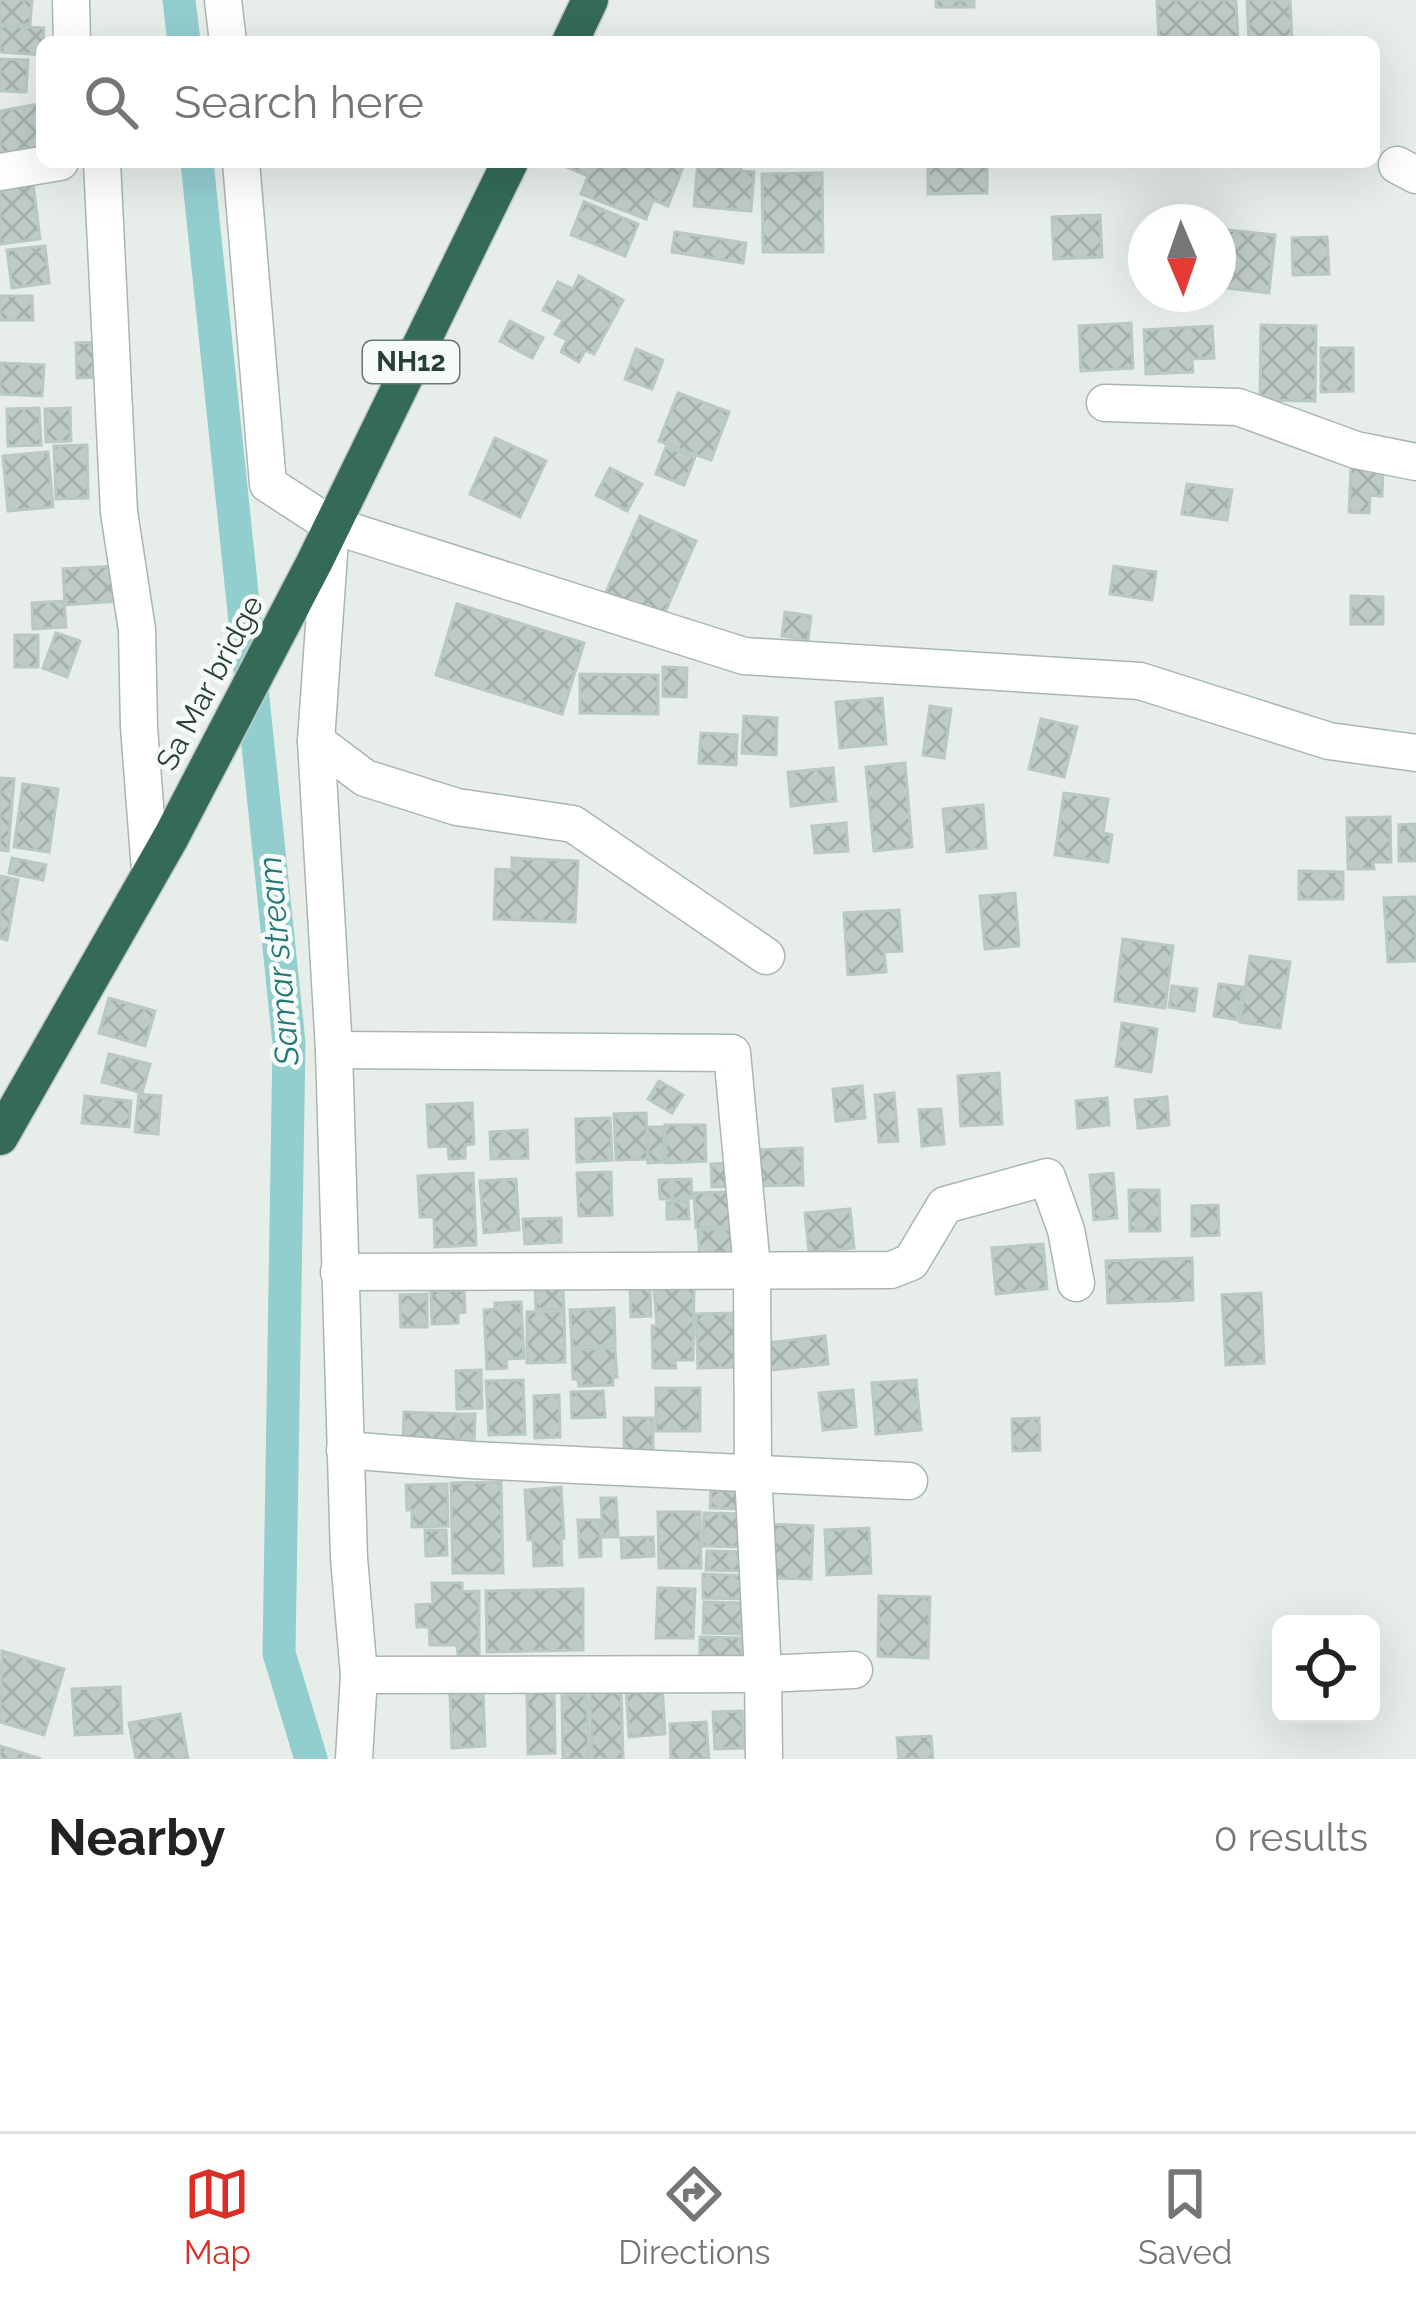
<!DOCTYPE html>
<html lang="en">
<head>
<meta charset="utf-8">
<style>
  :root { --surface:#fff; --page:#f6f6f6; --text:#222; --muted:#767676; --line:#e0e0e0; --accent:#d93025 }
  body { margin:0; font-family:Raleway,sans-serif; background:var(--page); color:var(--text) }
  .controls { position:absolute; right:36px; bottom:36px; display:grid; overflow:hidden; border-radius:18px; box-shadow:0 12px 48px #0002 }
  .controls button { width:108px; height:108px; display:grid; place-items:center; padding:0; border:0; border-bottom:3px solid var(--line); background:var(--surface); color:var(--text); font:60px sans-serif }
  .compass { position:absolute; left:1128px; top:204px; width:108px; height:108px; border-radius:50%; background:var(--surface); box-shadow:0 12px 48px #0002; rotate:178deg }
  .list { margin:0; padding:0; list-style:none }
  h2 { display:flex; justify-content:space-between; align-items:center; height:156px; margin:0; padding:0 48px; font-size:51px }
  h2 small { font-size:39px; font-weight:400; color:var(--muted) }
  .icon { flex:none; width:66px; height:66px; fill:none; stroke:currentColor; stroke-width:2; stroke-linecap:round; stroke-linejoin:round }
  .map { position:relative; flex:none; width:1416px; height:1759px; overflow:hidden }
  .search { position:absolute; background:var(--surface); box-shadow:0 12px 48px #0002; left:36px; right:36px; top:36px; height:132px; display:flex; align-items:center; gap:30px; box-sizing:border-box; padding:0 42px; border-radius:18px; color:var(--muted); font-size:45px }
  .sheet { height:372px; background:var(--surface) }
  nav { display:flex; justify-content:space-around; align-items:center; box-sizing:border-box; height:168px; border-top:3px solid var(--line); background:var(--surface); font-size:33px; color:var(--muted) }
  nav a { display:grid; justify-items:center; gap:6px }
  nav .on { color:var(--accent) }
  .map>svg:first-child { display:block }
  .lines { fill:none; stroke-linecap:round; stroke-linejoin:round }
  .canal { stroke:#93cecf; stroke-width:33 }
  .building { fill:url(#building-cross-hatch); stroke:#b9c8c0; stroke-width:3 }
  .minor-casing { stroke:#a9b6b0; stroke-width:39 }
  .highway-casing { stroke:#c2cac6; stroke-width:39 }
  .minor { stroke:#fff; stroke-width:36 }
  .highway { stroke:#346a57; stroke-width:36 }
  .labels { text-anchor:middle; stroke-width:9; stroke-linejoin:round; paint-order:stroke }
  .shield { fill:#f7fbf8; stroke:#657870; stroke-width:3 }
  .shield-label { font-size:27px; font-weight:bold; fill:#264035 }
  .street-label { font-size:30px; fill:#264035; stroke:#f7fbf8 }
  .water-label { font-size:33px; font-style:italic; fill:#237779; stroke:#f7fbf8 }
</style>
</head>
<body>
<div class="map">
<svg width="1416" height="1759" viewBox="0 0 1416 1759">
  <defs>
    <pattern id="building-cross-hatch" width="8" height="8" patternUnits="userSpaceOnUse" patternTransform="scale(3)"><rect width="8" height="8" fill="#bfccc5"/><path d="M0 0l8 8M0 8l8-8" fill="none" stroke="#a4b0aa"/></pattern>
  </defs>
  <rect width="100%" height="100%" fill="#e7eeea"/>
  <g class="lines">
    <g class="canal">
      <path d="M179,0L184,42"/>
      <path d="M197,162L289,1043L279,1653L311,1759"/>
    </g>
  </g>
  <g class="building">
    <path d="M0,0H32L30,25L0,24Z"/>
    <rect x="936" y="0" width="38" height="7"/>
    <path d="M1157,0H1236L1238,42H1159Z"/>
    <path d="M1247,0H1290L1292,39L1249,41Z"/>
    <path d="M0,26L44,28L42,55L0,52Z"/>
    <path d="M0,59L28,60L26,92L0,91Z"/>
    <path d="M39,104L42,146L0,153V111Z"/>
    <path d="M563,162H679L684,164L668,206L653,200L646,219L581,194L588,176L562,165Z"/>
    <path d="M698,162L741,164V171L754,172L751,211L694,206Z"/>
    <path d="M928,162H987V193L928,194Z"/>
    <path d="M822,173L823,252H763L762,174Z"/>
    <path d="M33,183L40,239L0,244V187Z"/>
    <path d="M584,202L638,224L625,256L571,235Z"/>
    <path d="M1202,213V222H1157V214Z"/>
    <path d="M1100,215L1102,257L1054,259L1052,217Z"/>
    <path d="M1219,229L1275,235L1269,293L1218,287Z"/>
    <path d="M675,232L746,243L743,263L672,252Z"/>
    <path d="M1327,237L1329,274L1293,275L1292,238Z"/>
    <path d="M45,246L49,283L12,288L7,250Z"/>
    <path d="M579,276L623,300L594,354L585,350L579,362L561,352L567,340L555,334L563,320L543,310L558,282L573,289Z"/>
    <path d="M0,296H32L33,320H0Z"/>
    <path d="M510,321L543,338L532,358L500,341Z"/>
    <path d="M1131,323L1133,368L1081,371L1079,326Z"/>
    <path d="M1261,325L1316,326L1315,401L1260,400Z"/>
    <path d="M1212,326L1214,358L1192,359L1193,372L1146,374L1144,330Z"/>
    <path d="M102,342L103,377L77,378L76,343Z"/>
    <path d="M1321,348H1353V391L1321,392Z"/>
    <path d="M636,349L663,360L652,389L625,379Z"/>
    <path d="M0,363L44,365L42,396L0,394Z"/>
    <path d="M678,393L729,412L711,460L659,441Z"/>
    <path d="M39,408L41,445L8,446L7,409Z"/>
    <path d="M70,408L71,441L46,442L45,409Z"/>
    <path d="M495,438L546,461L520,517L470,494Z"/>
    <path d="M87,445L88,498L56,499L54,446Z"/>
    <path d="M666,447L695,457L684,485L656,474Z"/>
    <path d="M48,452L53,507L8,511L3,456Z"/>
    <path d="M1351,467L1383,469L1382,496L1370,495L1369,513L1349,512Z"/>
    <path d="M610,468L642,484L627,511L596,495Z"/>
    <path d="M1187,484L1232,490L1227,520L1182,514Z"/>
    <path d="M640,516L696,541L663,617L606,592Z"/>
    <path d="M114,566L117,601L65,605L63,569Z"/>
    <path d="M1114,566L1156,572L1152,600L1110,594Z"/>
    <path d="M1351,596L1383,597V624H1351Z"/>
    <path d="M64,601L66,627L33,629L32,603Z"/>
    <path d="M457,604L584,643L562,714L436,675Z"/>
    <path d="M785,612L811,616L808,640L782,636Z"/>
    <path d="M56,633L80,641L67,677L43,668Z"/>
    <rect x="15" y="635" width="23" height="32"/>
    <path d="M663,667L687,668L686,697L663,696Z"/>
    <path d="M580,674L658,675V714L580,713Z"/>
    <path d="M882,698L886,744L840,748L836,702Z"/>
    <path d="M930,706L951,709L944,758L923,755Z"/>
    <path d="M744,716L777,718L776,755L742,753Z"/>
    <path d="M1041,719L1077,727L1064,777L1029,769Z"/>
    <path d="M701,733L737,735L736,765L699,763Z"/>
    <path d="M905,763L912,847L874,851L866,767Z"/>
    <path d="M833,768L836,801L791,806L788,772Z"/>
    <path d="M0,778L14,779L8,851L0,850Z"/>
    <path d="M23,784L58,789L49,852L14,847Z"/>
    <path d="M1064,793L1108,799L1103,833L1112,835L1108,862L1055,855Z"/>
    <path d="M983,805L986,848L947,852L943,809Z"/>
    <path d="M1390,817L1391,862H1373L1374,869H1348L1347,818Z"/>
    <path d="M846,823L848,851L815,853L812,826Z"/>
    <path d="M1416,824V861H1399V825Z"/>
    <path d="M12,858L46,865L43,880L9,873Z"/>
    <path d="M512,858L578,861L575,922L494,919L496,869L512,870Z"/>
    <path d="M1299,871L1343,872V899H1299Z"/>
    <path d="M0,876L18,880L7,940L0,938Z"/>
    <path d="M1015,893L1019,946L985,949L980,896Z"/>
    <path d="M1416,897V961L1388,962L1384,898Z"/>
    <path d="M899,910L902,951L884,952L886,972L848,975L844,913Z"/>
    <path d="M1123,939L1173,946L1165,1008L1115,1001Z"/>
    <path d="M1250,956L1290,962L1280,1028L1240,1022Z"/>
    <path d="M1219,984L1243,987L1238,1020L1214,1016Z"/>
    <path d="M1172,986L1197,989L1194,1011L1169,1007Z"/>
    <path d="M109,998L155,1011L145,1046L99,1033Z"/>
    <path d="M1122,1023L1157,1029L1151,1072L1116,1066Z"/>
    <path d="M109,1054L150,1064L142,1093L102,1082Z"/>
    <path d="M999,1073L1002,1124L961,1126L958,1076Z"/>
    <path d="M659,1081L683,1095L672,1113L648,1099Z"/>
    <path d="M862,1086L865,1118L836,1121L833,1089Z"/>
    <path d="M894,1093L898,1141L879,1142L875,1095Z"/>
    <path d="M139,1094L161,1096L158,1134L135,1132Z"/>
    <path d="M85,1096L131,1101L129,1127L82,1123Z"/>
    <path d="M1167,1097L1169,1125L1138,1128L1135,1100Z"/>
    <path d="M1107,1098L1109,1125L1078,1128L1076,1101Z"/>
    <path d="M472,1103L474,1144L465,1145V1158L449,1159L448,1146L429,1147L427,1105Z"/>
    <path d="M941,1109L944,1144L922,1146L919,1110Z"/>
    <path d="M646,1113L648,1159L616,1160L614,1114Z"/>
    <path d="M610,1118L612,1160L577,1162L576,1119Z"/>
    <path d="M665,1125H705L706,1161L666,1163Z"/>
    <path d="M647,1127H663L664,1162L648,1163Z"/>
    <path d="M527,1130L528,1158L491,1159L490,1132Z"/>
    <path d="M802,1148L803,1185L756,1186L755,1150Z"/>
    <path d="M737,1163L738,1186L712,1187L711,1164Z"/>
    <path d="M611,1172L612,1215L579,1216L577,1173Z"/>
    <path d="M473,1173L476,1245L435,1247L434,1217H420L418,1176Z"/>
    <path d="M1113,1173L1117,1218L1094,1220L1090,1175Z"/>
    <path d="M516,1179L519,1230L484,1233L480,1181Z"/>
    <path d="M691,1179L692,1198L660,1199L659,1180Z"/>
    <path d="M1129,1190H1159L1160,1231H1130Z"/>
    <path d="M731,1192L732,1226L696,1228L694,1193Z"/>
    <path d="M688,1201L689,1219H667V1202Z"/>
    <path d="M1218,1205L1219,1235L1192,1236V1206Z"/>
    <path d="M850,1209L854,1248L809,1252L805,1213Z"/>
    <path d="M561,1218V1242L525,1244L523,1219Z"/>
    <path d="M733,1229L734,1261L700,1262L698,1230Z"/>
    <path d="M1043,1244L1047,1289L996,1294L992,1248Z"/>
    <path d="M1192,1258L1193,1300L1108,1303L1106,1261Z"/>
    <path d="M694,1285L693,1360H675L676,1368H653L652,1326H657L654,1287Z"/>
    <path d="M535,1289H563L564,1309H536Z"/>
    <path d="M650,1289L651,1316L631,1317L630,1290Z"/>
    <path d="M464,1290L465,1312L458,1313V1323L432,1324L431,1291Z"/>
    <path d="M1261,1293L1264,1363L1226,1365L1222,1295Z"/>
    <path d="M427,1294V1327H401L400,1295Z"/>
    <path d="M521,1302L524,1358L506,1359L507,1368L487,1369L484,1310L495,1309V1303Z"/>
    <path d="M614,1308L615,1345L572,1347L570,1310Z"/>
    <path d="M564,1311L565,1362L527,1363V1312Z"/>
    <path d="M737,1313L739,1367L698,1368L696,1314Z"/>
    <path d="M825,1336L828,1364L770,1370L767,1343Z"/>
    <path d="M615,1348L617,1377H613V1385L579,1386L578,1379H573L572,1350Z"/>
    <path d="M481,1370L482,1408L457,1409L456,1371Z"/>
    <path d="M523,1380L525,1434L489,1435L486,1381Z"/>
    <path d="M916,1380L921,1430L876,1434L872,1383Z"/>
    <rect x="656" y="1388" width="44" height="43"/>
    <path d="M853,1390L856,1427L823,1430L819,1393Z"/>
    <path d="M603,1391L605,1417L572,1418L571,1392Z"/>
    <path d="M559,1395L560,1437L535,1438L534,1396Z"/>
    <path d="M404,1412L457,1414L456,1444L403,1443Z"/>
    <path d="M459,1414H475L474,1444H458Z"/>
    <rect x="624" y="1418" width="29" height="35"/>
    <path d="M1039,1418L1040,1450L1013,1451L1012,1419Z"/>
    <path d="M501,1482L503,1573H453L451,1483Z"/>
    <path d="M447,1484L448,1526L412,1527V1510H407L406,1485Z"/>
    <path d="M561,1487L564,1538L561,1539L562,1565L534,1566L533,1540H528L525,1490Z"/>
    <path d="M711,1490L744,1491V1509L710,1508Z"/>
    <path d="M601,1498H616L618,1537H603Z"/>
    <path d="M658,1512H700L701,1568H659Z"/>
    <path d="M704,1513L743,1514L742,1547L703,1546Z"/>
    <path d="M578,1520H600L601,1556L580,1557Z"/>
    <path d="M767,1524L813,1526L811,1579L765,1578Z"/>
    <path d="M869,1528L871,1573L827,1575L825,1530Z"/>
    <path d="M425,1530H446L447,1555L426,1556Z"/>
    <path d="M653,1537L654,1556L622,1558L621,1538Z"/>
    <path d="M707,1551L746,1552V1571L706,1570Z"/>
    <path d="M703,1574L750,1576L749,1599L703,1598Z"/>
    <path d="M432,1583H462V1592L479,1591V1656H458L457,1645H430L429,1627H417L416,1605L433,1604Z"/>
    <path d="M658,1588L695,1589L693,1638H656Z"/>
    <path d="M583,1589V1650L487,1652L486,1591Z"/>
    <path d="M879,1596L930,1597L928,1658L878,1656Z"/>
    <path d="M704,1602L742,1603L741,1634L703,1633Z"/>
    <path d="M700,1637L742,1638V1659L700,1658Z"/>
    <path d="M2,1651L64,1669L44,1735L0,1722Z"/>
    <path d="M662,1686L665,1734L629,1737L626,1688Z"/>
    <path d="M120,1687L122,1733L75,1735L72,1689Z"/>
    <path d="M621,1687L623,1759H592L590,1688Z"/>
    <path d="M527,1692H554L555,1753L528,1754Z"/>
    <path d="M483,1693L485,1746L452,1748L450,1694Z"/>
    <path d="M587,1695L589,1759H563L562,1696Z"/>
    <path d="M742,1711L744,1748L715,1749L713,1712Z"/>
    <path d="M180,1714L188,1759H136L129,1723Z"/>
    <path d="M706,1722L709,1759H671L670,1724Z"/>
    <path d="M931,1736L933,1759H899L897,1738Z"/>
    <path d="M0,1746L41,1759H0Z"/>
  </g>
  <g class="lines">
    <defs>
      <g id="minor">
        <path d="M71,0L72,42"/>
        <path d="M223,0L228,42"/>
        <path d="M102,162L119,512L137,630L139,727L150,871"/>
        <path d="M241,162L268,484L331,525L316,741L334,1050L349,1558L359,1675L354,1759"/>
        <path d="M1397,165L1416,175"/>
        <path d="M0,172L60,162"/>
        <path d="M1105,403L1238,407L1356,450L1416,462"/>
        <path d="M331,525L744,656L1140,681L1329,741L1416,753"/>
        <path d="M316,741L365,778L457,807L573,824L766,956"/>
        <path d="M334,1050L732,1053L752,1268L753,1472L763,1674L764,1759"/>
        <path d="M339,1272L891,1270L911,1262L945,1205L1047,1177L1066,1230L1076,1283"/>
        <path d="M345,1450L472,1460L909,1481"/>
        <path d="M359,1675L763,1674L854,1670"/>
      </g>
      <g id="highway">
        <path d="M570,42L590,0"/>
        <path d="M0,1137L171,837L314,563L510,162"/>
      </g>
    </defs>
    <use href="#minor" class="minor-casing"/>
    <use href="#highway" class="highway-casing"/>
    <use href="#minor" class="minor"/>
    <use href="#highway" class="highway"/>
  </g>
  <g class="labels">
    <rect class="shield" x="363" y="341" width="96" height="42" rx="9"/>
    <g class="shield-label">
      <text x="411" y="371">NH12</text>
    </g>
    <g class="street-label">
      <text transform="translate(210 683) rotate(-62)" y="10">Sa Mar bridge</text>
    </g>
    <g class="water-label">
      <text transform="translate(278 961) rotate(-95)" y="12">Samar stream</text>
    </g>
  </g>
</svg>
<div class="controls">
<button><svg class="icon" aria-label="locate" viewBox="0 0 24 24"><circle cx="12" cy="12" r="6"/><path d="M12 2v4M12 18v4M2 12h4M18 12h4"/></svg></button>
</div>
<svg class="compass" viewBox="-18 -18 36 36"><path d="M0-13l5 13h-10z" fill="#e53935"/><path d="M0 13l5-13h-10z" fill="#767676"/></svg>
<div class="search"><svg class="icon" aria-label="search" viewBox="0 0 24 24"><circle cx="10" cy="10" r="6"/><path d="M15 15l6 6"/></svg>Search here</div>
</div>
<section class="sheet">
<h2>Nearby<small>0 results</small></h2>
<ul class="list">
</ul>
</section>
<nav>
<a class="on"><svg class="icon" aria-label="map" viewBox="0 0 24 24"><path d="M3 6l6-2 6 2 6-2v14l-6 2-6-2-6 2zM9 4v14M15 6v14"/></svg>Map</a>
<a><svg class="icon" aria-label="directions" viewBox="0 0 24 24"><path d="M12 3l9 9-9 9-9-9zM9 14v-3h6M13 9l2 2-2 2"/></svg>Directions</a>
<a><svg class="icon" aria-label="saved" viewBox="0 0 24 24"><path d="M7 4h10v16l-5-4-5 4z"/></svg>Saved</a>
</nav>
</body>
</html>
